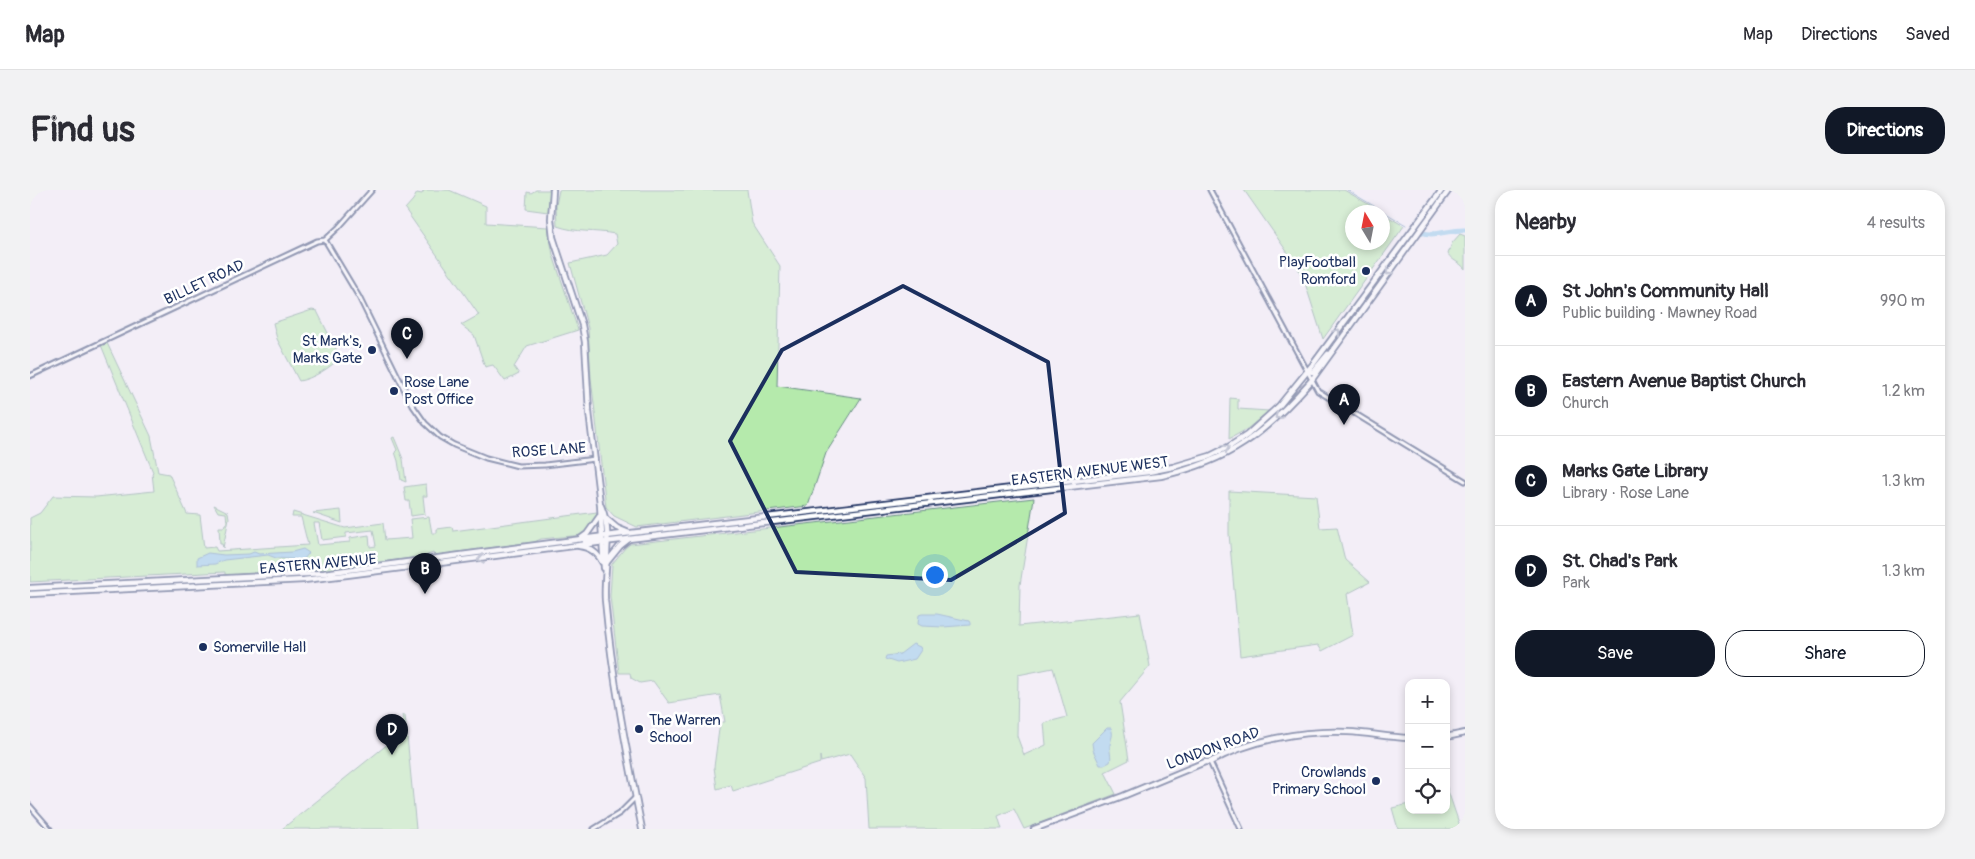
<!DOCTYPE html>
<html lang="en">
<head>
<meta charset="utf-8">
<style>
  :root { --surface:#fff; --page:#f2f2f3; --text:#2b2b33; --muted:#7c7c81; --line:#e1e1e2; --accent:#111827 }
  body { margin:0; font-family:Pangolin,sans-serif; background:var(--page); color:var(--text) }
  .controls { position:absolute; right:15px; bottom:15px; display:grid; overflow:hidden; border-radius:10px; box-shadow:0 2px 8px #0003 }
  .controls button { width:45px; height:45px; display:grid; place-items:center; padding:0; border:0; border-bottom:1px solid var(--line); background:var(--surface); color:var(--text); font:25px sans-serif }
  .compass { position:absolute; left:1315px; top:15px; width:45px; height:45px; border-radius:50%; background:var(--surface); box-shadow:0 2px 8px #0003; rotate:350deg }
  .you { position:absolute; left:904px; top:384px; width:18px; height:18px; margin:-12px; border:4px solid #fff; border-radius:50%; background:#1a73e8; box-shadow:0 0 0 8px #1a73e833 }
  .badge { display:grid; place-items:center; width:32px; height:32px; border-radius:50%; background:var(--accent); color:#fff; font-size:16px; font-weight:700 }
  .pin { position:absolute; translate:-50% -41px; filter:drop-shadow(0 1px 2px #0008) }
  .pin::after { content:''; position:absolute; top:26px; width:18px; height:15px; background:inherit; clip-path:polygon(0 0,100% 0,50% 100%) }
  .list { margin:0; padding:0; list-style:none }
  h2 { display:flex; justify-content:space-between; align-items:center; height:65px; margin:0; padding:0 20px; font-size:21px }
  h2 small { font-size:16px; font-weight:400; color:var(--muted) }
  .list li { display:grid; grid-template-columns:32px 1fr auto; gap:15px; align-items:center; box-sizing:border-box; height:90px; padding:0 20px; border-top:1px solid var(--line) }
  .list b { display:block; font-size:19px; white-space:nowrap }
  .list p { margin:0; font-size:16px; white-space:nowrap; color:var(--muted) }
  .list em { font-size:16px; font-style:normal; color:var(--muted) }
  .actions { display:flex; gap:10px; padding:15px 20px }
  .actions a { flex:1; padding:11px 0; border:1px solid var(--accent); border-radius:20px; text-align:center; font-size:18px; color:var(--accent) }
  .actions .main { background:var(--accent); color:#fff }
  .icon { flex:none; width:28px; height:28px; fill:none; stroke:currentColor; stroke-width:2; stroke-linecap:round; stroke-linejoin:round }
  .map { position:relative; flex:none; width:1435px; height:639px; overflow:hidden; border-radius:20px }
  header { display:flex; align-items:center; gap:30px; box-sizing:border-box; height:70px; padding:0 25px; background:var(--surface); border-bottom:1px solid var(--line) }
  header strong { font-size:24px }
  nav { display:flex; gap:28px; margin-inline-start:auto; font-size:18px }
  .intro { display:flex; align-items:center; justify-content:space-between; box-sizing:border-box; height:120px; padding:0 30px }
  h1 { margin:0; font-size:35px }
  .button { padding:12px 22px; border-radius:20px; background:var(--accent); color:#fff; font-size:18px; font-weight:700 }
  main { display:flex; gap:30px; padding:0 30px }
  aside { flex:1; background:var(--surface); border-radius:20px; box-shadow:0 2px 8px #0003 }
  .map>svg:first-child { display:block }
  .green { fill:#b5eaac; stroke:#688c85; fill-rule:evenodd }
  .water { fill:#87c3e7; stroke:#5c88b0 }
  .lines { fill:none; stroke-linecap:round; stroke-linejoin:round }
  .stream { stroke:#5c88b0; stroke-width:1 }
  .river { stroke:#87c3e7; stroke-width:5 }
  .tertiary-casing { stroke:#1b2f5e; stroke-width:7 }
  .primary-casing { stroke:#1b2f5e; stroke-width:8 }
  .trunk-casing { stroke:#1b2f5e; stroke-width:8 }
  .tertiary { stroke:#fff; stroke-width:3 }
  .primary { stroke:#fff; stroke-width:4.5 }
  .trunk { stroke:#fff; stroke-width:4.5 }
  .oneway { stroke:#8d97ae }
  .marked { fill:none; stroke:#1b2f5e; stroke-width:4; stroke-linejoin:round }
  .poi-dot { fill:#1b2f5e; stroke:#fff; stroke-width:2 }
  .labels { text-anchor:middle; stroke-width:5; stroke-linejoin:round; paint-order:stroke }
  .poi-label { font-size:15px; fill:#1b2f5e; stroke:#fff; text-anchor:end }
  .street-label { font-size:15px; fill:#1b2f5e; stroke:#fff }
</style>
</head>
<body>
<header>
<strong>Map</strong>
<nav><a>Map</a><a>Directions</a><a>Saved</a></nav>
</header>
<div class="intro"><h1>Find us</h1><a class="button">Directions</a></div>
<main>
<div class="map">
<svg width="1435" height="639" viewBox="0 0 1435 639">
  <rect width="100%" height="100%" fill="#f3eef7"/>
  <filter id="ink" filterUnits="userSpaceOnUse"><feTurbulence type="fractalNoise" baseFrequency=".02" numOctaves="2"/><feDisplacementMap in="SourceGraphic" scale="10" xChannelSelector="R" yChannelSelector="G"/><feConvolveMatrix kernelMatrix="1 2 1 2 8 2 1 2 1" color-interpolation-filters="sRGB"/></filter>
  <g filter="url(#ink)">
    <g class="green">
      <path d="M394,0H419L456,16V33L518,37L523,65L548,140L497,156L484,177L489,184L475,191L463,175L455,177L444,145L431,135L449,125L375,19L383,10L387,3L392,4Z"/>
      <path d="M506,0H520L518,22L496,19L497,2L501,3Z"/>
      <path d="M529,0H717L722,33L750,76L747,196L831,208L796,263L778,316L607,337L584,326L576,317L561,188L558,138L540,73L577,65L587,54L585,44C564,40 547,43 527,36L526,15Z"/>
      <path d="M1214,0H1314L1352,22H1322V52H1352V23L1374,36L1293,149L1274,90L1267,76Z"/>
      <path d="M1430,44L1435,46V79C1430,72 1422,71 1418,64L1422,53Z"/>
      <path d="M282,120L287,121L310,167C302,177 282,189 269,191L247,149L243,133Z"/>
      <path d="M77,153L121,246L128,282L139,284L157,324L170,325L174,358L185,357L187,361L278,355L271,327H262L263,322L315,338L353,333L355,350L382,348L380,329L399,327L402,343H407V339L422,337L423,341L567,322L566,330L553,345L511,349L504,352L412,364L404,365L403,363L397,365V366L299,379L195,385V382L0,392V328L10,323L23,306L66,307L124,301L122,283L123,282L71,155ZM284,333H289L292,350L316,347V343L343,340L346,356L340,357L339,345L320,348V352L288,355Z"/>
      <path d="M1200,208L1208,209V219L1239,221L1217,239L1199,249Z"/>
      <path d="M364,247L373,269L376,292L371,290L368,271L365,262L367,260L362,248Z"/>
      <path d="M396,294L397,306H393L395,324L381,326L379,311H376L374,297Z"/>
      <path d="M1199,301L1286,306L1290,338L1307,337L1315,370L1340,392L1317,404L1323,445L1292,461L1288,455L1210,466L1199,344Z"/>
      <path d="M1004,308L990,395L989,436L1110,423L1120,476L1090,512L1099,570L1075,582L1086,604L994,639L984,619L968,626L972,639H839L836,588L820,564L791,572L790,566V573L703,601L701,595L687,599L684,577L690,532H695L690,505L639,513L623,491L610,493L601,488L600,483H589L580,406L582,374L595,358L600,354ZM1023,478L1037,527L1014,533L1016,555L994,565L987,546L988,485Z"/>
      <path d="M184,315L198,322L199,328L193,358L192,354H190L189,337H194L195,334L197,333L196,323L188,322Z"/>
      <path d="M311,320L312,333L283,323Z"/>
      <path d="M372,525H375L386,639H252L374,541Z"/>
      <path d="M1416,595L1431,639H1368L1362,618L1379,614V620H1416Z"/>
    </g>
    <g class="water">
      <path d="M273,359L279,363L273,370L246,368L238,365L194,370L185,374L167,375V368L178,363L194,365L219,364L224,362L229,364L262,362Z"/>
      <path d="M892,424H907L939,431L940,433V435L913,437L892,436L888,434L889,425Z"/>
      <path d="M883,454L890,457L891,460L885,469L867,473L855,469L856,466L870,464Z"/>
      <path d="M1077,538H1081C1084,546 1081,547 1080,555C1079,562 1082,566 1080,572L1074,575H1070L1063,560L1062,553Z"/>
    </g>
    <g class="lines">
      <path class="stream" d="M1317,0L1376,35"/>
      <path class="river" d="M1394,43C1405,47 1422,39 1435,40"/>
      <defs>
        <g id="tertiary">
          <path d="M1180,0L1288,201L1435,291"/>
          <path d="M295,50L329,107L381,213L395,233L410,247L424,255L456,268L488,276L515,275L565,269"/>
          <path d="M0,186L287,51L295,50L309,37L342,0"/>
          <path d="M1180,572L1211,639"/>
          <path d="M0,616L20,639"/>
          <path d="M564,639L590,623L605,608"/>
        </g>
        <g id="primary">
          <path d="M523,0L521,29L523,47L552,135L555,152L559,222L570,314L574,378"/>
          <path d="M571,316C584,345 573,379 575,410C582,487 597,563 612,639"/>
          <path d="M574,327L587,338L599,343"/>
          <path d="M550,349L557,344L569,327"/>
          <path d="M549,356C559,357 568,363 572,372"/>
          <path d="M577,372L590,356L599,349"/>
          <path d="M1416,547L1435,543"/>
          <path d="M1004,639L1093,606L1175,572H1180C1220,550 1272,540 1318,542C1338,543 1358,547 1379,548"/>
        </g>
        <g id="trunk">
          <path d="M1278,181L1283,182L1298,164"/>
          <path d="M555,352L570,350L577,355"/>
          <path d="M0,398L294,383L567,347L1118,282L1143,277L1180,266L1200,256L1217,245L1249,216L1284,173L1412,0"/>
          <path d="M0,404L274,390L317,385L582,351L1131,286C1201,271 1234,244 1281,191L1419,0"/>
        </g>
      </defs>
      <use href="#tertiary" class="tertiary-casing"/>
      <use href="#primary" class="primary-casing"/>
      <use href="#trunk" class="trunk-casing"/>
      <use href="#tertiary" class="tertiary"/>
      <use href="#primary" class="primary"/>
      <use href="#trunk" class="trunk"/>
    </g>
    <defs><path id="oneway-chevron" d="M-2-3.5L2.5 0L-2 3.5" fill="none" stroke-width="1.6" stroke-linecap="round" stroke-linejoin="round" transform="scale(1.25)"/></defs>
    <g class="oneway">
      <use href="#oneway-chevron" transform="translate(1359 82) rotate(126)"/>
      <use href="#oneway-chevron" transform="translate(1307 142) rotate(-53)"/>
      <use href="#oneway-chevron" transform="translate(1248 226) rotate(140)"/>
      <use href="#oneway-chevron" transform="translate(1196 258) rotate(-28)"/>
      <use href="#oneway-chevron" transform="translate(451 369) rotate(172)"/>
    </g>
  </g>
  <path d="M0 0H1435V639H0ZM873,96L1018,172L1035,323L921,390L766,382L700,251L752,160Z" fill="#f3eef7" fill-opacity=".55" fill-rule="evenodd"/>
  <path class="marked" d="M873,96L1018,172L1035,323L921,390L766,382L700,251L752,160Z"/>
  <g class="poi-dot">
    <circle cx="1336" cy="81" r="5"/>
    <circle cx="342" cy="160" r="5"/>
    <circle cx="364" cy="201" r="5"/>
    <circle cx="173" cy="457" r="5"/>
    <circle cx="609" cy="539" r="5"/>
    <circle cx="1346" cy="591" r="5"/>
  </g>
  <g class="labels">
    <g class="poi-label">
      <text x="1326" y="77">PlayFootball<tspan x="1326" dy="17">Romford</tspan></text>
      <text x="332" y="156">St Mark's,<tspan x="332" dy="17">Marks Gate</tspan></text>
      <text x="374" y="197" text-anchor="start">Rose Lane<tspan x="374" dy="17">Post Office</tspan></text>
      <text x="183" y="462" text-anchor="start">Somerville Hall</text>
      <text x="619" y="535" text-anchor="start">The Warren<tspan x="619" dy="17">School</tspan></text>
      <text x="1336" y="587">Crowlands<tspan x="1336" dy="17">Primary School</tspan></text>
    </g>
    <g class="street-label">
      <text transform="translate(174 92) rotate(-25)" y="5">BILLET ROAD</text>
      <text transform="translate(519 260) rotate(-4)" y="5">ROSE LANE</text>
      <text transform="translate(1060 281) rotate(-7)" y="5">EASTERN AVENUE WEST</text>
      <text transform="translate(288 374) rotate(-5)" y="5">EASTERN AVENUE</text>
      <text transform="translate(1183 558) rotate(-20)" y="5">LONDON ROAD</text>
    </g>
  </g>
</svg>
<div class="controls">
<button>+</button>
<button>−</button>
<button><svg class="icon" aria-label="locate" viewBox="0 0 24 24"><circle cx="12" cy="12" r="6"/><path d="M12 2v4M12 18v4M2 12h4M18 12h4"/></svg></button>
</div>
<svg class="compass" viewBox="-18 -18 36 36"><path d="M0-13l5 13h-10z" fill="#e53935"/><path d="M0 13l5-13h-10z" fill="#7c7c81"/></svg>
<div class="you"></div>
<div class="pin badge" style="left:1314px;top:235px">A</div>
<div class="pin badge" style="left:395px;top:404px">B</div>
<div class="pin badge" style="left:377px;top:169px">C</div>
<div class="pin badge" style="left:362px;top:565px">D</div>
</div>
<aside>
<h2>Nearby<small>4 results</small></h2>
<ul class="list">
<li><span class="badge">A</span><div><b>St John's Community Hall</b><p>Public building · Mawney Road</p></div><em>990 m</em></li>
<li><span class="badge">B</span><div><b>Eastern Avenue Baptist Church</b><p>Church</p></div><em>1.2 km</em></li>
<li><span class="badge">C</span><div><b>Marks Gate Library</b><p>Library · Rose Lane</p></div><em>1.3 km</em></li>
<li><span class="badge">D</span><div><b>St. Chad's Park</b><p>Park</p></div><em>1.3 km</em></li>
</ul>
<div class="actions"><a class="main">Save</a><a>Share</a></div>
</aside>
</main>
</body>
</html>
